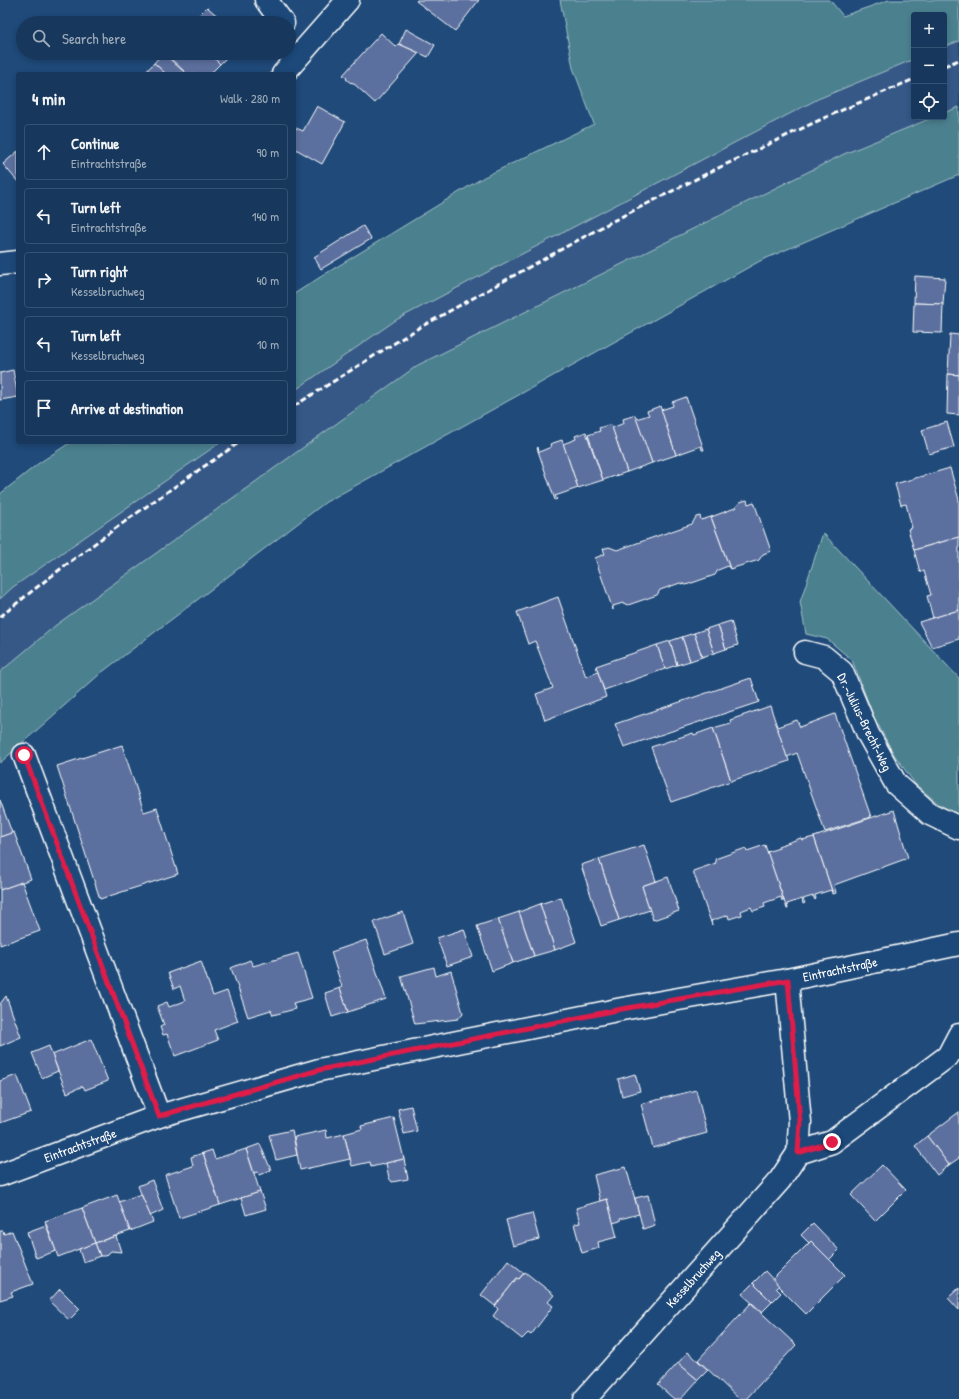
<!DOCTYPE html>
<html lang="en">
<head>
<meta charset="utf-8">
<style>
  :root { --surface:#17385c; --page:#244365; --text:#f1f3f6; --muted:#9eacbb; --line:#365272 }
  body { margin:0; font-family:"Patrick Hand",sans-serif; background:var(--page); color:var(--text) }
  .controls { position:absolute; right:12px; top:12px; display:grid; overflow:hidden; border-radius:4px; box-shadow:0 2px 6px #0003 }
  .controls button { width:36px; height:36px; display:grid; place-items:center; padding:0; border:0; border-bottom:1px solid var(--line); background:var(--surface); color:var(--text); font:20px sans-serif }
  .stop { position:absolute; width:12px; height:12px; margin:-9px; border:3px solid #e11d48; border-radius:50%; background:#fff }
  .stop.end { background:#e11d48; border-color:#fff; box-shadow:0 1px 4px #0008 }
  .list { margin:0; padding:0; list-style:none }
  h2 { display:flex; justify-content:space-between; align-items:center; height:52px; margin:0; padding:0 16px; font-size:17px }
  h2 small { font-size:13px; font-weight:400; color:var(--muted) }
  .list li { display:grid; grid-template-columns:26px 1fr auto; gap:12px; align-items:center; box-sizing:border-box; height:56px; margin:0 8px 8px; padding:0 8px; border:1px solid var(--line); border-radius:4px }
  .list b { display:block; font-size:15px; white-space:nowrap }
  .list p { margin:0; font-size:13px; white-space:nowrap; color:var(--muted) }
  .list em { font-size:13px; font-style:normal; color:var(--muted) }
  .icon { flex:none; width:22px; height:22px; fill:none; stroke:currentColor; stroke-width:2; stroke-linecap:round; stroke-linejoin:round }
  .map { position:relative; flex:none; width:959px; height:1399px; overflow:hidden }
  .search { position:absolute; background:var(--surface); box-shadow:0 2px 6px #0003; left:16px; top:16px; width:280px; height:44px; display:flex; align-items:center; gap:10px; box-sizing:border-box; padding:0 14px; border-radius:22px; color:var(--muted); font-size:15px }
  .panel { position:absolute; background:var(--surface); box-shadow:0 2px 6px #0003; left:16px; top:72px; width:280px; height:372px; border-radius:4px }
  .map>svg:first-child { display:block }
  .built { fill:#355887 }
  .green { fill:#4b818f; stroke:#a5c0c7 }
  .building { fill:#5b6f9f; stroke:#fff }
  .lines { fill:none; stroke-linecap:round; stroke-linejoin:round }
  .street-casing { stroke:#fff; stroke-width:25 }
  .street { stroke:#1f4a7a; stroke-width:22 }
  .rail { stroke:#fff; stroke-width:3; stroke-dasharray:6 3; stroke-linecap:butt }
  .route { stroke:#e11d48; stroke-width:5 }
  .labels { text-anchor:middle; stroke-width:4; stroke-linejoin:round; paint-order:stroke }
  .street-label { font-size:13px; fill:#fff; stroke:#1f4a7a }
</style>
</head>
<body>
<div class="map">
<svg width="959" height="1399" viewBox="0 0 959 1399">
  <rect width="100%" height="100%" fill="#1f4a7a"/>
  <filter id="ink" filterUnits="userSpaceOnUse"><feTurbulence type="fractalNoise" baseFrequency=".025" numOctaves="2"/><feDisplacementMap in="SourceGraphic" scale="8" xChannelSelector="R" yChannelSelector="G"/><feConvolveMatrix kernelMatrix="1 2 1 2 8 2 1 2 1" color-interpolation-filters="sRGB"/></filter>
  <g filter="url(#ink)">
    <g class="built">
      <path d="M959,41V107L944,113V47Z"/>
      <path d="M914,59V117H934L844,154L0,672V599L13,587L221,442H294V391L396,320L818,99Z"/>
    </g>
    <g class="green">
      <path d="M560,0H830L843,16L889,0H959V41L944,47V15H914V59L818,99L396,320L294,391V294L325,274L484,177L594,124L573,68Z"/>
      <path d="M959,107V175L760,261L326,502L101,673L0,763V672L56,625L418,365L844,154L934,117H944V113Z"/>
      <path d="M71,442H221L13,587L0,599V494L39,463Z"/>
      <path d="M823,533L959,678V815L941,806L915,784L893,753L873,715L852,660L827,639L806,634L800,602Z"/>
    </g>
    <g class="building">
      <path d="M417,0H479L455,31L416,1Z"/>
      <path d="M207,7L221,19L224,23H191Z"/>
      <path d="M406,29L435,45L428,57L399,44Z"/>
      <path d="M381,33L396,47L399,44L419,53L375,103L352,82L351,83L346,79L347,78L343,75Z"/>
      <path d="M163,53L183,71L180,74H166L154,63Z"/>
      <path d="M165,53H209L220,64L210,74H187Z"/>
      <path d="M209,53H231L220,64Z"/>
      <path d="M154,63L166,74H144Z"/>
      <path d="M317,106L345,122L322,164L294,148V131L296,128L303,131Z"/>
      <path d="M18,151V182L3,164Z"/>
      <path d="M363,226L371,239L321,269L314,257Z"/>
      <path d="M915,276L945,278L943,304L914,303Z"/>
      <path d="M914,303L943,304L942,333L913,332Z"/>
      <path d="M950,334L959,335V375L948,374Z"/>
      <path d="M13,370L18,397L0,400V373Z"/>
      <path d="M948,374L959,375V415L947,414Z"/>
      <path d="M686,397L704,450H702L701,446L676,455L661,410L673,406L672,402Z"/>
      <path d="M660,406L676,455L652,463L636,419L649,415L647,411Z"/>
      <path d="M635,415L652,463L627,472L612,428L624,423L623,419Z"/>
      <path d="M947,422L954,447L929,454L922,430Z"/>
      <path d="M611,424L627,472L603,480L588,435L600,431L599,428Z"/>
      <path d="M586,432L603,480L578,488L563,444L576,439L575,436Z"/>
      <path d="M562,440L578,488L555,496L557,499L555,500L537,448L538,447L539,452L551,447L550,444Z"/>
      <path d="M950,468L959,500V537L914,550L908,529L912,528L906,504L901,505L895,484Z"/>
      <path d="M747,500L748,504L754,502L771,551L763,554L759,560L730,569L711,517L735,508L740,502Z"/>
      <path d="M700,516L701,520L711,517L730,569L728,566L718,570L715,575L686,585L680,583L660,590L657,595L628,605L623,603L613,606V610L595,558L605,554L603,549L609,547L617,550L692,524L696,517Z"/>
      <path d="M959,537V610L933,618L927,596L931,595L924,571L920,572L914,550Z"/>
      <path d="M558,597L586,677L598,672L606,697L545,720L536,694L553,688L535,641L528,644L517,612Z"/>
      <path d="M959,610V639L932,647L919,622Z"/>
      <path d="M731,621L738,645L726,649L718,625Z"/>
      <path d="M718,625L726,649L714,653L706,629Z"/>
      <path d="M706,629L714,653L702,657L694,633Z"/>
      <path d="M694,633L702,657L690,661L682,637Z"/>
      <path d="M682,637L690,661L677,665L670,641Z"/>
      <path d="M670,641L677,665L665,669L657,645Z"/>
      <path d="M657,645L665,669L604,690L596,666Z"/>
      <path d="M751,678L759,702L624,747L615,724Z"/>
      <path d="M770,706L789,761L731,781L713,728L731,723L730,720Z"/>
      <path d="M835,714L871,817L825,832L797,753L787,757L777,727L797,720L800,727Z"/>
      <path d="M713,728L731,781L671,802L651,747L693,733L694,735Z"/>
      <path d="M122,745L144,812L157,808L178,874L100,899L57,766Z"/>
      <path d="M0,800L12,833L0,837Z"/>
      <path d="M894,810L908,858L834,885L836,893L833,894L814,837Z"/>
      <path d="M14,832L31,879L0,890V837Z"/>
      <path d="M814,837L833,894H832L831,890L815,895L816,899L815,900L813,896L803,899L805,903L803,904L802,899L787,904L788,909H787L767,852L779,848L778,846L801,838L802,840Z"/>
      <path d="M644,845L656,881L642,886L650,910L619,920L599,859Z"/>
      <path d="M765,845L784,901H782L781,897L764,903L765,907L753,911L751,907L741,911L742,915L729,919L728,915L711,921L712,925L693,871L716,863L715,859L746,848L747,851Z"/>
      <path d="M599,859L619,920L601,926L581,865Z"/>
      <path d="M668,877L679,911L653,920L642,886Z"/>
      <path d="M22,882L40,931L0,945V890Z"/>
      <path d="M561,897L576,942L555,950L540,904Z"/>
      <path d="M540,904L555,950L534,956L519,912Z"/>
      <path d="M403,912L413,944L385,954L374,922Z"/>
      <path d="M519,912L534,956L513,963L498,919Z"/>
      <path d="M498,919L513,963L492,971L477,926Z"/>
      <path d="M464,929L473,957L447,966L437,938Z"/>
      <path d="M366,940L386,999L348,1012L340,988L342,987L331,952Z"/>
      <path d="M298,953L312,998L293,1003L295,1009L273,1015L271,1010L248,1017L231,968L250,960L253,966Z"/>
      <path d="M201,961L213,996L227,991L238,1021L214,1030L218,1040L175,1056L167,1034L163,1035L160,1027L164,1025L157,1006L167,1002L169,1007L185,1001L180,986L174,989L168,973Z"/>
      <path d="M434,967L436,976L451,971L463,1013L458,1019L415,1024L401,976Z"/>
      <path d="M340,988L348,1012L332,1017L325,993Z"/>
      <path d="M6,996L21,1037L0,1046V1004Z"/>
      <path d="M91,1039L108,1081L85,1090L83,1086L67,1093L52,1055Z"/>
      <path d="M49,1046L58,1071L42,1078L32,1053Z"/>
      <path d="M635,1074L640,1091L622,1096L618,1079Z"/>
      <path d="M17,1075L31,1112L0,1123V1081Z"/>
      <path d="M696,1090L707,1133L653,1148L641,1104Z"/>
      <path d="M411,1106L417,1131L404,1134L398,1109Z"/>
      <path d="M959,1112V1158L949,1165L927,1136Z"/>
      <path d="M394,1118L404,1159L371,1167L370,1162L352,1166L344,1134L362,1129L361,1126Z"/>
      <path d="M292,1130L297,1155L276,1160L269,1135Z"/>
      <path d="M326,1130L327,1138L344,1134L350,1159L300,1170L294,1137Z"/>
      <path d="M927,1136L949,1165L937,1175L915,1146Z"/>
      <path d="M260,1144L271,1170L259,1175L258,1172L254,1173L246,1149Z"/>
      <path d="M246,1149L260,1192L220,1205L203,1153L212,1150L215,1159Z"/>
      <path d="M203,1153L220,1205L179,1218L165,1175L193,1166L191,1157Z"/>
      <path d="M404,1159L408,1179L392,1182L389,1178L386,1163Z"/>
      <path d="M882,1165L906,1190L875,1221L851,1195Z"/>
      <path d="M626,1167L639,1214L620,1219V1221L613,1223L607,1199L600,1201L594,1175Z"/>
      <path d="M152,1180L163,1210L150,1216L138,1186Z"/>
      <path d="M260,1192L266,1209L246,1215L241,1198Z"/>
      <path d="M141,1194L153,1222L130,1231L119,1202Z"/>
      <path d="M117,1195L130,1231L95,1243L82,1208Z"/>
      <path d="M648,1195L655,1225L643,1229L635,1198Z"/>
      <path d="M607,1199L617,1237L598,1242L599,1248L582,1253L574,1224L580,1223L576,1208Z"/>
      <path d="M82,1208L95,1243L58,1257L45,1221Z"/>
      <path d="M532,1213L539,1239L513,1246L506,1220Z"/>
      <path d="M813,1223L839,1250L829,1260L811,1241L809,1243L801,1235Z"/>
      <path d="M46,1225L56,1251L36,1258L27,1232Z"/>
      <path d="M0,1231H3L4,1234L12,1231L33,1284L11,1292L13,1296L0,1300Z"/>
      <path d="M116,1236L121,1252L111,1251L106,1256H100L95,1243Z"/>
      <path d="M811,1241L845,1275L806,1314L772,1280Z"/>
      <path d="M95,1243L100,1256L83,1262L79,1249Z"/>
      <path d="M508,1260L524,1273L519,1279L517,1278L495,1306L481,1295Z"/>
      <path d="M765,1271L779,1286L776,1288L781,1293L772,1302L753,1283Z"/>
      <path d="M525,1272L554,1295L548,1302L553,1306L531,1335L528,1333L522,1339L493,1316L498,1309L495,1306L517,1278L519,1279Z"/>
      <path d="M753,1283L772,1302L762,1312L742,1294Z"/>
      <path d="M959,1288V1310L948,1298Z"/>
      <path d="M60,1289L80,1309L69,1320L49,1301Z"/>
      <path d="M751,1303L796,1345L746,1399H739L698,1360Z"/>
      <path d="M688,1352L708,1370L698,1380L678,1363Z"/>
      <path d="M678,1363L698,1380L681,1399H674L658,1385Z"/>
    </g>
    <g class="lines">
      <defs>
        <g id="street">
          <path d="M266,0L283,23"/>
          <path d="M283,74L348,0"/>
          <path d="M0,264L18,262"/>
          <path d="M805,652L824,657L842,672L868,734L896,784L930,814L959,828"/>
          <path d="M24,755L159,1116"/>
          <path d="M798,1153L832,1142L948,1056L959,1035"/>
          <path d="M0,1175L159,1116L319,1070L622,1009L787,980L959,944"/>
          <path d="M585,1399L780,1180L798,1153L800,1122L787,980"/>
        </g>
      </defs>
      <use href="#street" class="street-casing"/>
      <use href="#street" class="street"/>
      <g class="rail">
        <path d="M944,66L959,60"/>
        <path d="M294,406L417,329L609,223L714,170L824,118L914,79"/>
        <path d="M0,617C76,554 159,497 240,442"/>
      </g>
    </g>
  </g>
  <g class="lines" filter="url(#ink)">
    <path class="route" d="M24,755L159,1116L319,1070L622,1009L788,980L800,1122L798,1153L832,1142"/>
  </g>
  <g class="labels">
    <g class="street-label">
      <text transform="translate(865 722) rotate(64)" y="5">Dr.-Julius-Brecht-Weg</text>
      <text transform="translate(840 969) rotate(-12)" y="5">Eintrachtstraße</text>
      <text transform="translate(80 1145) rotate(-20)" y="5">Eintrachtstraße</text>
      <text transform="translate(693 1278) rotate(-48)" y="5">Kesselbruchweg</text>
    </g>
  </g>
</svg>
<div class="controls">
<button>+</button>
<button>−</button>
<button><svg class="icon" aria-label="locate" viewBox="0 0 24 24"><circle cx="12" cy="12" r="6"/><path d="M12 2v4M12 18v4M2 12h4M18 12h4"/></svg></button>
</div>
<div class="stop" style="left:24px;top:755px"></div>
<div class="stop end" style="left:832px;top:1142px"></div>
<div class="search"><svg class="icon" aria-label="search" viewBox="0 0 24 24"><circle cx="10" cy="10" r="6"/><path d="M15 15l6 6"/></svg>Search here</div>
<section class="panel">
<h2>4 min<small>Walk · 280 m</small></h2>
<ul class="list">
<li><svg class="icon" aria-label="ahead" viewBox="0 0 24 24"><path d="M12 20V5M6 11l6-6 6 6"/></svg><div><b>Continue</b><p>Eintrachtstraße</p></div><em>90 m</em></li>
<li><svg class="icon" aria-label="left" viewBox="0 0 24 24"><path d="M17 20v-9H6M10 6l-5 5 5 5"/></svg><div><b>Turn left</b><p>Eintrachtstraße</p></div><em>140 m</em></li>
<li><svg class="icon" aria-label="right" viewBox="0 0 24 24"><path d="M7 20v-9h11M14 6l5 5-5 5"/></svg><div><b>Turn right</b><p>Kesselbruchweg</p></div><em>40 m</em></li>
<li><svg class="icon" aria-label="left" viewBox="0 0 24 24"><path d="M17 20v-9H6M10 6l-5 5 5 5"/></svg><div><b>Turn left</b><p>Kesselbruchweg</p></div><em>10 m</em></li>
<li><svg class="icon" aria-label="arrive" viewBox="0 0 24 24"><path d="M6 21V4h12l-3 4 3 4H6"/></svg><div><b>Arrive at destination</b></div></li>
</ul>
</section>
</div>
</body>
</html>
